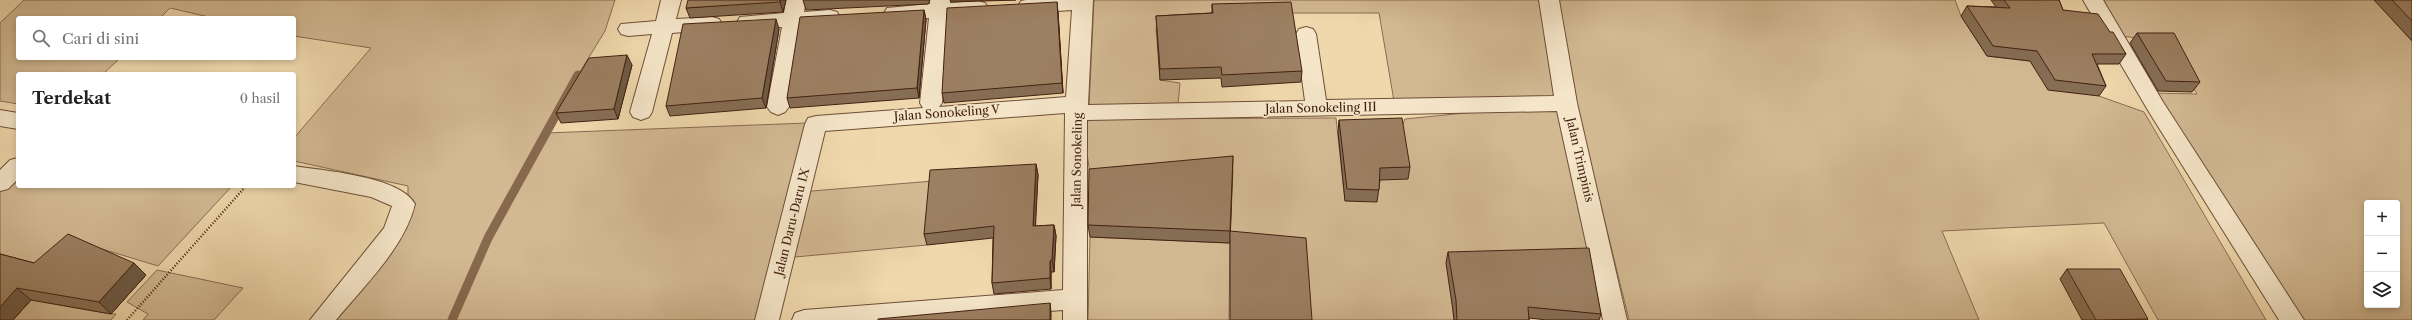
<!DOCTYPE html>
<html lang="id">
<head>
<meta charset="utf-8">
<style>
  :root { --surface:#fff; --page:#f2f2f2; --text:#222; --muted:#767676; --line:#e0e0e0 }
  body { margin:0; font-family:"Libre Caslon Text",serif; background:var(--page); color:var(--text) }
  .controls { position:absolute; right:12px; bottom:12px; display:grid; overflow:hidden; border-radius:4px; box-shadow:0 2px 6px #0003 }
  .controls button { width:36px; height:36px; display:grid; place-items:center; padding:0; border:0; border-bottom:1px solid var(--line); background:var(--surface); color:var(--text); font:20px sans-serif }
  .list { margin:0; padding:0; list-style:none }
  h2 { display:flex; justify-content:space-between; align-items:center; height:52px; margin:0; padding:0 16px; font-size:17px }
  h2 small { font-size:13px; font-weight:400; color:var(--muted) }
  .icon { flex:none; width:22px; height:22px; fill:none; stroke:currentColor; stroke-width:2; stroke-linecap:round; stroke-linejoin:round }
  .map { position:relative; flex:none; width:2412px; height:320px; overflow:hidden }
  .search { position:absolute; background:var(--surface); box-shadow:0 2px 6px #0003; left:16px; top:16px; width:280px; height:44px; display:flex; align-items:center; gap:10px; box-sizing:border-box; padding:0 14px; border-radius:4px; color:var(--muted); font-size:15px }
  .panel { position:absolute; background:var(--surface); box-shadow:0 2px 6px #0003; left:16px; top:72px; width:280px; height:116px; border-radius:4px }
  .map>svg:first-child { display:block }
  .green { fill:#d2b992; stroke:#8a6c52; fill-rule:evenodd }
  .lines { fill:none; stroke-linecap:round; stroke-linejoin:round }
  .stream { stroke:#87694e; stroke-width:9 }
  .minor-casing { stroke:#6e4e38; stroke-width:2 }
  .path { stroke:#432011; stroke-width:2.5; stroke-dasharray:1 2; stroke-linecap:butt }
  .minor { fill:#f5e6c9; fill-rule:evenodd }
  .wall { fill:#866e54; stroke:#432011 }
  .shaded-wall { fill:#6d5a45; stroke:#432011 }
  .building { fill:#9c8062; stroke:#432011 }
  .labels { text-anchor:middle; stroke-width:3.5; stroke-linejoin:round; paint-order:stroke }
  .street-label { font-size:12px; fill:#432011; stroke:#f5e6c9 }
</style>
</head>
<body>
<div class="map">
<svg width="2412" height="320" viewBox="0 0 2412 320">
  <rect width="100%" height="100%" fill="#efd8ac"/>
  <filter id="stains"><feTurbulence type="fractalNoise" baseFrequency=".005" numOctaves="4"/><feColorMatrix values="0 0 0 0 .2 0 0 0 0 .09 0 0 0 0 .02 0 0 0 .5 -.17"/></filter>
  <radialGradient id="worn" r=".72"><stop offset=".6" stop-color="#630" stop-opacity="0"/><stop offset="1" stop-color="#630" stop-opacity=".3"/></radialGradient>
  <g class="green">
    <path d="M24,0H615L605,31L578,75L546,133L807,123L760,320H332L408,222V186L294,161V138L371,48L294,36V18H213L170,8L160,18H18V58H120L103,74H18V104L0,101V23Z"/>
    <path d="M1094,0H1539L1558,103L1395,107L1379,13H1290L1156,28L1160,80L1180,83L1178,105L1089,108Z"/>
    <path d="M1558,0H1955L1961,16L1987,56L2030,61L2099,96L2144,112L2266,320H2158L2104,223L1942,231L1979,320H1629L1580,120Z"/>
    <path d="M2100,0H2412H2375L2412,41V320H2303L2154,93L2197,94L2166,41L2119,36ZM2367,203H2397V305H2367Z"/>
    <path d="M1566,103L1601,253L1453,311L1454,320H1310L1230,243L1229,320H1088L1090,237L1228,243L1230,242L1233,169L1091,181L1082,119L1336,118L1345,201L1379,180L1405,119Z"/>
    <path d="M18,174V186H232L158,266L79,242L49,272L0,262V192Z"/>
    <path d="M933,181L927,245L784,258L800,192Z"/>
    <path d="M157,270L243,288L214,320H143L148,314L127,302Z"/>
    <path d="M31,300L111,314H116L111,320H13Z"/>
  </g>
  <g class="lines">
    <path class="stream" d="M452,320L488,238L578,75"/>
    <defs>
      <g id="minor">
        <path d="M661,0H681L676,19L712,17L719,19L722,24L719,29L672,33L652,112L649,117L641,120L633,117L630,112L652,34L628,36L621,34L618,29L621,24L656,21Z"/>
        <path d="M786,0H806L804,12L830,10L837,12L840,17L837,22L802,25L789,107L785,112L778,115L771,112L767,107L782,27L747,29L740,27L737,22L740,17L784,13Z"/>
        <path d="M930,0H950V3L978,1L985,3L988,8L985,13L949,16L942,103L939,107L1066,97L1072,10L1028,13L1021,11L1018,6L1021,1L1026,0H1093L1088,105L1305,101L1296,34L1299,29L1306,27L1313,29L1316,34L1326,100L1554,96L1539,0H1559L1577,103L1627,320H1603L1557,111L1087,120V320H1063V310L933,320H792L795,313L804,310L1063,290L1065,113L825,131L779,320H755L805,124L808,118L816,116L923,108L920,103L929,18L894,20L887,18L884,13L887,8L930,4Z"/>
        <path d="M2083,0H2103L2163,102L2304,320H2279L2149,112Z"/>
        <path d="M0,110L18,113V129L0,126Z"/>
        <path d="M18,158V179L8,189L0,191V170L10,160Z"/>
        <path d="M294,166C324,171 400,176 415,204C405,247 364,286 336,320H310L384,228L392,206L371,197L294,182Z"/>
      </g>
    </defs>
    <use href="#minor" class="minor-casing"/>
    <path class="path" d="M127,320L246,186"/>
    <use href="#minor" class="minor"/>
  </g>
  <g class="wall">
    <path d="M786,0L783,12L690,18L686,8Z"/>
    <path d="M803,0H930L928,4L806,10Z"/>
    <path d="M950,0H1016L951,2Z"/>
    <path d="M1991,0H2059L2063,10L2110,32L2126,54L2119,64H2097L2106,86L2099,96L2048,90L2030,61L1987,56L1961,16L1967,6L1996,7Z"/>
    <path d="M2374,0H2412V41Z"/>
    <path d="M1212,4L1302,71L1301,82L1222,87L1221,78L1160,80L1156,16L1212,13Z"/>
    <path d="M924,10L926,20L919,98L790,108L787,98Z"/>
    <path d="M1058,12L1063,93L944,103L942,93Z"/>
    <path d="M779,29L766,108L670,116L666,106Z"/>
    <path d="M2137,33L2200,82L2192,92L2158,91L2130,43Z"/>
    <path d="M632,65L618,119L561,123L556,113Z"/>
    <path d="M1339,120L1410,167L1408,179L1380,180L1377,202L1345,201L1338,132Z"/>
    <path d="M1233,156L1230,243L1090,237L1088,225Z"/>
    <path d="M1036,164L1038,175L1035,226L1054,225L1056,236L1054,272H1051V289L994,294L992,283L993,238L927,245L924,234Z"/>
    <path d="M1448,252L1601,314L1599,320H1547L1529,318V320H1454L1453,311L1446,263Z"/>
    <path d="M0,254L34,263L146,275L111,314L31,300L13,320H0Z"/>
    <path d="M2067,269L2148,319L2147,320H2082L2060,279Z"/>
  </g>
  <g class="shaded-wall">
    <path d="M780,0H786L783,12L780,2Z"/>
    <path d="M1057,2L1058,12L1063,93L1062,83Z"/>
    <path d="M924,10L926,20L919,98L917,88Z"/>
    <path d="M776,19L779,29L766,108L762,98Z"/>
    <path d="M627,55L632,65L618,119L614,109Z"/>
    <path d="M1036,164L1038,175L1035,237L1033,226Z"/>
    <path d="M1054,225L1056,236L1054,272L1052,260Z"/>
    <path d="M1050,261L1051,272V289L1050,278Z"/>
    <path d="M134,263L146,275L111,314L99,302Z"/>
    <path d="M17,288L31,300L13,320H0V307Z"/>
    <path d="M1050,303L1051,312V320H1050Z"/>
  </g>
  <g class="building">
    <path d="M688,0H780V2L686,8Z"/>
    <path d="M2004,0H2059L2063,10L2098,14L2110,32H2113L2126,54H2092L2106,86L2055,80L2037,51L1993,46L1967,6L2010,8Z"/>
    <path d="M2392,0H2412V21Z"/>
    <path d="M1057,2L1062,83L942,93L947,8Z"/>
    <path d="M1291,2L1302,71L1222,75L1221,67L1160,69L1156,16L1213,13L1212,4Z"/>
    <path d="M924,10L917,88L787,98L800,17Z"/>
    <path d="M776,19L762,98L666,106L683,24Z"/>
    <path d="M2137,33H2174L2200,82L2166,81Z"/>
    <path d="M627,55L614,109L556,113L589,58Z"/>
    <path d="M1402,118L1410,167L1380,168L1379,190L1347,189L1339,120Z"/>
    <path d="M1233,156L1230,231L1088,225L1089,169Z"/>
    <path d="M1036,164L1033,226L1054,225L1052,260L1050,261V278L992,283L994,226L924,234L930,170Z"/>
    <path d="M1230,231L1306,238L1312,320H1230Z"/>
    <path d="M68,234L134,263L99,302L17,288L0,307V254L34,263Z"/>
    <path d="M1589,248L1601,314L1528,307L1529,320H1457L1456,300L1448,252Z"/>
    <path d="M2067,269H2120L2148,319L2096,320Z"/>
    <path d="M1050,303V320H878V319Z"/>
  </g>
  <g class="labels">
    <g class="street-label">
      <text transform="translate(1321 108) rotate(-1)" y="4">Jalan Sonokeling III</text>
      <text transform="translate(947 113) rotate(-4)" y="4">Jalan Sonokeling V</text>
      <text transform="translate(1077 160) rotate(-89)" y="4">Jalan Sonokeling</text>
      <text transform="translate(1580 160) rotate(77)" y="4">Jalan Trimpinis</text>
      <text transform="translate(792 222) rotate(-76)" y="4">Jalan Daru-Daru IX</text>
    </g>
  </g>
  <rect width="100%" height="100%" filter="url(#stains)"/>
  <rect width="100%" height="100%" fill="url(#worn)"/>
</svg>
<div class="controls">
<button>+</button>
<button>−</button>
<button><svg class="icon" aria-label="layers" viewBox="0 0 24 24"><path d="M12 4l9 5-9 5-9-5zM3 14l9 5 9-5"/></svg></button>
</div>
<div class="search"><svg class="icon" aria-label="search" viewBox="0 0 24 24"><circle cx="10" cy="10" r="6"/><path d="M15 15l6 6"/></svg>Cari di sini</div>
<section class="panel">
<h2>Terdekat<small>0 hasil</small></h2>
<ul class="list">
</ul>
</section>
</div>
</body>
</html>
